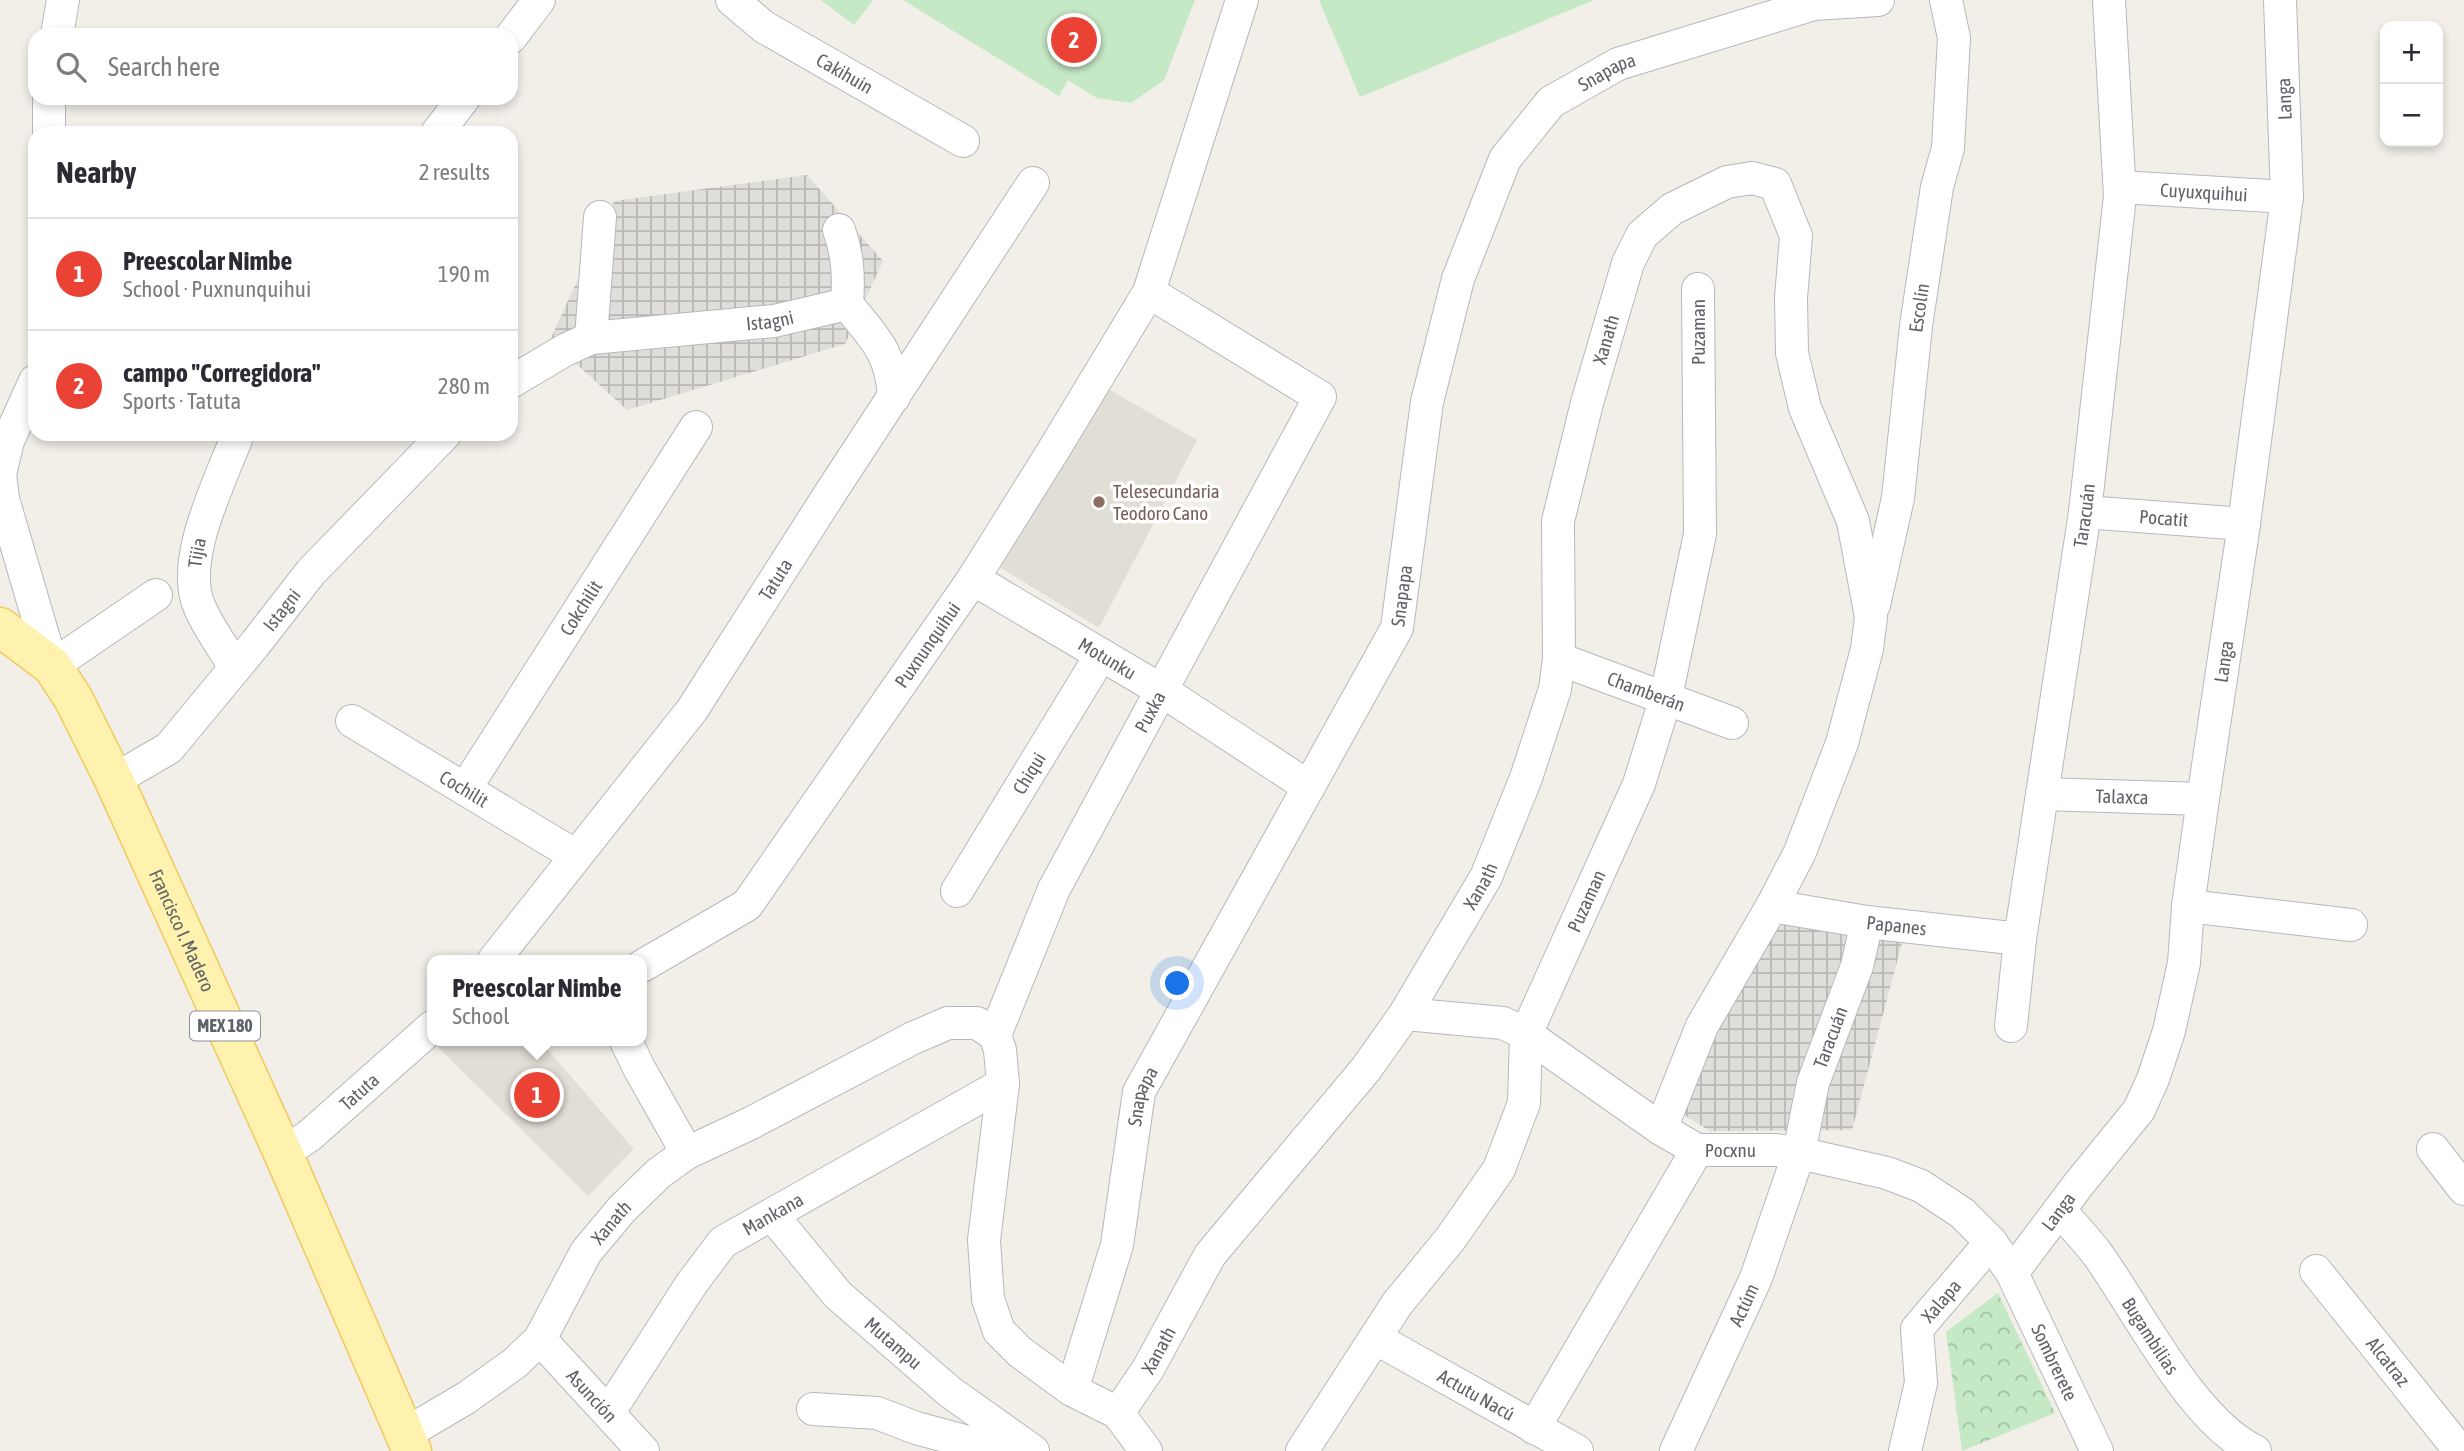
<!DOCTYPE html>
<html lang="en">
<head>
<meta charset="utf-8">
<style>
  :root { --surface:#fff; --page:#f7f7f7; --text:#2b2b33; --muted:#7c7c81; --line:#e1e1e2; --accent:#ea4335 }
  body { margin:0; font-family:"Asap Condensed",sans-serif; background:var(--page); color:var(--text) }
  .controls { position:absolute; right:21px; top:21px; display:grid; overflow:hidden; border-radius:14px; box-shadow:0 4px 10px #0003 }
  .controls button { width:63px; height:63px; display:grid; place-items:center; padding:0; border:0; border-bottom:2px solid var(--line); background:var(--surface); color:var(--text); font:35px sans-serif }
  .you { position:absolute; left:1178px; top:984px; width:24px; height:24px; margin:-18px; border:5px solid #fff; border-radius:50%; background:#1a73e8; box-shadow:0 0 0 10px #1a73e833 }
  .badge { display:grid; place-items:center; width:46px; height:46px; border-radius:50%; background:var(--accent); color:#fff; font-size:23px; font-weight:700 }
  .pin { position:absolute; translate:-50% -50%; border:4px solid #fff; box-shadow:0 2px 7px #0006 }
  .popup { position:absolute; left:427px; top:955px; width:220px; height:91px; box-sizing:border-box; display:grid; place-content:center; border-radius:14px; background:var(--surface); filter:drop-shadow(0 2px 5px #0005); font-size:23px; white-space:nowrap; color:var(--muted) }
  .popup b { font-size:26px; color:var(--text) }
  .popup::after { content:''; position:absolute; left:50%; top:100%; margin-left:-14px; border:14px solid transparent; border-top-color:var(--surface) }
  .list { margin:0; padding:0; list-style:none }
  h2 { display:flex; justify-content:space-between; align-items:center; height:91px; margin:0; padding:0 28px; font-size:30px }
  h2 small { font-size:23px; font-weight:400; color:var(--muted) }
  .list li { display:grid; grid-template-columns:46px 1fr auto; gap:21px; align-items:center; box-sizing:border-box; height:112px; padding:0 28px; border-top:2px solid var(--line) }
  .list b { display:block; font-size:26px; white-space:nowrap }
  .list p { margin:0; font-size:23px; white-space:nowrap; color:var(--muted) }
  .list em { font-size:23px; font-style:normal; color:var(--muted) }
  .icon { flex:none; width:38px; height:38px; fill:none; stroke:currentColor; stroke-width:2; stroke-linecap:round; stroke-linejoin:round }
  .map { position:relative; flex:none; width:2464px; height:1451px; overflow:hidden }
  .search { position:absolute; background:var(--surface); box-shadow:0 4px 10px #0003; left:28px; top:28px; width:490px; height:77px; display:flex; align-items:center; gap:18px; box-sizing:border-box; padding:0 24px; border-radius:21px; color:var(--muted); font-size:26px }
  .panel { position:absolute; background:var(--surface); box-shadow:0 4px 10px #0003; left:28px; top:126px; width:490px; height:315px; border-radius:21px }
  .map>svg:first-child { display:block }
  .industrial { fill:url(#industrial-grid) }
  .education { fill:#e1ded6 }
  .green { fill:#c5e8c5 }
  .park { fill:url(#park-crowns) }
  .lines { fill:none; stroke-linecap:round; stroke-linejoin:round }
  .minor-casing { stroke:#b5b8bc; stroke-width:34 }
  .major-casing { stroke:#f2c960; stroke-width:41 }
  .minor { stroke:#fff; stroke-width:32 }
  .major { stroke:#fff2af; stroke-width:38 }
  .education-dot { fill:#8d6e63; stroke:#fff; stroke-width:2.5 }
  .labels { text-anchor:middle; stroke-width:7; stroke-linejoin:round; paint-order:stroke }
  .shield { fill:#fff; stroke:#8f9295; stroke-width:2 }
  .shield-label { font-size:18px; font-weight:bold; fill:#5f6368 }
  .street-label { font-size:19px; fill:#5f6368; stroke:#fff }
  .education-label { font-size:19px; fill:#785e54; stroke:#fff; text-anchor:start }
</style>
</head>
<body>
<div class="map">
<svg width="2464" height="1451" viewBox="0 0 2464 1451">
  <defs>
    <pattern id="industrial-grid" width="8" height="8" patternUnits="userSpaceOnUse" patternTransform="scale(1.75)"><rect width="8" height="8" fill="#e0deda"/><path d="M0 4h8M4 0v8" fill="none" stroke="#b9b8b5"/></pattern>
    <pattern id="park-crowns" width="20" height="18" patternUnits="userSpaceOnUse" patternTransform="scale(1.75)"><rect width="20" height="18" fill="#c5e8c5"/><path d="M2 6a3 3 0 1 1 6 0M12 15a3 3 0 1 1 6 0" fill="none" stroke="#a3c0a4"/></pattern>
  </defs>
  <rect width="100%" height="100%" fill="#f1efe8"/>
  <g class="industrial">
    <path d="M807,175L883,261L845,344L627,410L550,340L614,201Z"/>
    <path d="M1779,912L1905,932L1852,1130L1710,1131L1684,1115L1689,1064Z"/>
  </g>
  <g class="education">
    <path d="M1103,386L1197,440L1099,628L996,565Z"/>
    <path d="M432,1041H540L634,1149L588,1196Z"/>
  </g>
  <g class="green">
    <path d="M821,0H873L854,25Z"/>
    <path d="M903,0H1195L1164,80L1131,103L1097,98L1068,80L1059,96Z"/>
    <path d="M1319,0H1594L1360,97Z"/>
  </g>
  <path class="park" d="M1998,1293L2055,1413L1962,1451L1946,1332Z"/>
  <g class="lines">
    <defs>
      <g id="minor">
        <path id="s1" d="M732,0L764,27L963,141"/>
        <path d="M57,35L63,0"/>
        <path d="M511,37L539,0"/>
        <path d="M49,98V133"/>
        <path d="M437,133L464,98"/>
        <path id="s2" d="M2120,187L2287,197"/>
        <path d="M839,230C848,255 849,277 847,304"/>
        <path d="M847,304C874,338 891,351 894,397"/>
        <path d="M591,338L600,217"/>
        <path id="s3" d="M511,382L565,350L591,338L774,321L847,304"/>
        <path d="M0,474L3,499L52,666L156,595"/>
        <path d="M0,474L8,441L35,381"/>
        <path id="s4" d="M2085,512L2244,524"/>
        <path id="s5" d="M973,579L1161,690L1309,787"/>
        <path id="s6" d="M1874,605L1898,498L1916,326L1937,187L1948,148L1954,38L1946,0"/>
        <path id="s7" d="M1559,659L1732,723"/>
        <path id="s8" d="M235,668C224,648 209,629 200,608C178,561 221,480 238,434"/>
        <path id="s9" d="M352,721L576,856"/>
        <path id="s10" d="M114,780L169,748L255,644L311,572L445,434"/>
        <path id="s11" d="M465,789L696,427"/>
        <path id="s12" d="M2042,794L2203,799"/>
        <path id="s13" d="M957,891L1101,655"/>
        <path id="s14" d="M1772,906L1867,922L2020,939"/>
        <path d="M2188,906L2351,925"/>
        <path id="s15" d="M494,960L692,710L831,492L1033,183"/>
        <path id="s16" d="M642,966L747,905L973,579L1053,451L1149,292L1242,0"/>
        <path id="s17" d="M1405,1014L1503,1023L1526,1034L1661,1129L1697,1150H1776L1799,1153L1887,1173L1921,1186L1962,1213L1991,1242L2012,1273L2097,1451"/>
        <path id="s18" d="M2011,1026L2020,939L2085,512L2120,196L2109,0"/>
        <path id="s19" d="M995,1035L1054,889L1320,397L1149,292"/>
        <path d="M626,1041L639,1068L687,1153"/>
        <path d="M2433,1149L2464,1189"/>
        <path id="s20" d="M283,1153L309,1136L432,1027"/>
        <path id="s21" d="M2059,1210C2072,1224 2086,1239 2098,1255C2139,1312 2192,1421 2255,1451"/>
        <path id="s22" d="M772,1215L838,1295L950,1392L1033,1451"/>
        <path id="s23" d="M2316,1271L2460,1451"/>
        <path id="s24" d="M2012,1273L2078,1185L2139,1110L2153,1079L2169,1031L2184,963L2188,906L2203,799L2244,524L2287,197L2280,0"/>
        <path id="s25" d="M1375,1338L1577,1451"/>
        <path id="s26" d="M540,1339L643,1451"/>
        <path id="s27" d="M1072,1390L1117,1245L1139,1092L1397,628L1427,402L1458,279L1505,159L1551,102L1618,64L1814,4L1878,0"/>
        <path d="M813,1409L877,1413L916,1428L1001,1451"/>
        <path id="s28" d="M609,1412L692,1283L723,1242L1003,1084"/>
        <path d="M1118,1413L1146,1451"/>
        <path d="M1534,1428L1697,1150"/>
        <path id="s29" d="M405,1434L466,1398L515,1363L540,1339L586,1252L622,1209L659,1173L687,1153L751,1123L913,1038L948,1023H977L995,1035L1000,1050L1003,1084L984,1240L988,1299L999,1331L1020,1352L1072,1390L1118,1413L1148,1369L1210,1255L1366,1069L1405,1014L1486,877L1526,778L1555,689L1559,659L1558,521L1587,403L1628,263L1642,235L1672,209L1727,182L1752,178L1775,184L1796,236L1791,298L1792,353L1805,408L1853,521L1871,617L1867,649L1842,743L1800,852L1772,906L1702,1026L1661,1129"/>
        <path id="s30" d="M1302,1451L1397,1304L1451,1238L1499,1169L1524,1103L1526,1034L1639,784L1666,697L1700,534L1698,289"/>
        <path id="s31" d="M1676,1451L1756,1278L1799,1153L1813,1083L1857,966L1867,922"/>
        <path id="s32" d="M1905,1451L1921,1383L1917,1329L1991,1242"/>
      </g>
      <g id="major">
        <path id="s33" d="M0,627L52,666L73,698L114,780L283,1153L412,1451"/>
      </g>
    </defs>
    <use href="#minor" class="minor-casing"/>
    <use href="#major" class="major-casing"/>
    <use href="#minor" class="minor"/>
    <use href="#major" class="major"/>
  </g>
  <circle class="education-dot" cx="1099" cy="502" r="7"/>
  <g class="labels">
    <rect class="shield" x="190" y="1011.5" width="70" height="29" rx="5"/>
    <g class="shield-label">
      <text x="225" y="1032">MEX 180</text>
    </g>
    <g class="street-label">
      <text dy="7" stroke="none"><textPath href="#s27" startOffset="1458">Snapapa</textPath></text>
      <text dy="7" stroke="none"><textPath href="#s1" startOffset="135">Cakihuin</textPath></text>
      <text transform="translate(2284 99) rotate(-92)" y="7">Langa</text>
      <text dy="7" stroke="none"><textPath href="#s2" startOffset="84">Cuyuxquihui</textPath></text>
      <text dy="7" stroke="none"><textPath href="#s6" startOffset="301">Escolín</textPath></text>
      <text dy="7" stroke="none"><textPath href="#s3" startOffset="271">Istagni</textPath></text>
      <text transform="translate(1698 332) rotate(-90)" y="7">Puzaman</text>
      <text dy="7" stroke="none"><textPath href="#s29" startOffset="2403">Xanath</textPath></text>
      <text dy="7" stroke="none"><textPath href="#s18" startOffset="516">Taracuán</textPath></text>
      <text dy="7" stroke="none"><textPath href="#s4" startOffset="79">Pocatit</textPath></text>
      <text dy="7" stroke="none"><textPath href="#s8" startOffset="126">Tijia</textPath></text>
      <text dy="7" stroke="none"><textPath href="#s15" startOffset="474">Tatuta</textPath></text>
      <text dy="7" stroke="none"><textPath href="#s27" startOffset="870">Snapapa</textPath></text>
      <text dy="7" stroke="none"><textPath href="#s11" startOffset="215">Cokchilit</textPath></text>
      <text dy="7" stroke="none"><textPath href="#s10" startOffset="242">Istagni</textPath></text>
      <text dy="7" stroke="none"><textPath href="#s16" startOffset="438">Puxnunquihui</textPath></text>
      <text dy="7" stroke="none"><textPath href="#s5" startOffset="156">Motunku</textPath></text>
      <text dy="7" stroke="none"><textPath href="#s24" startOffset="665">Langa</textPath></text>
      <text dy="7" stroke="none"><textPath href="#s7" startOffset="93">Chamberán</textPath></text>
      <text dy="7" stroke="none"><textPath href="#s19" startOffset="359">Puxka</textPath></text>
      <text dy="7" stroke="none"><textPath href="#s13" startOffset="138">Chiqui</textPath></text>
      <text dy="7" stroke="none"><textPath href="#s9" startOffset="131">Cochilit</textPath></text>
      <text dy="7" stroke="none"><textPath href="#s12" startOffset="80">Talaxca</textPath></text>
      <text dy="7" stroke="none"><textPath href="#s29" startOffset="1836">Xanath</textPath></text>
      <text dy="7" stroke="none"><textPath href="#s30" startOffset="630">Puzaman</textPath></text>
      <text dy="7" stroke="none"><textPath href="#s14" startOffset="126">Papanes</textPath></text>
      <text dy="7" stroke="none"><textPath href="#s33" startOffset="360">Francisco I. Madero</textPath></text>
      <text dy="7" stroke="none"><textPath href="#s31" startOffset="443">Taracuán</textPath></text>
      <text dy="7" stroke="none"><textPath href="#s20" startOffset="98">Tatuta</textPath></text>
      <text dy="7" stroke="none"><textPath href="#s27" startOffset="303">Snapapa</textPath></text>
      <text dy="7" stroke="none"><textPath href="#s17" startOffset="364">Pocxnu</textPath></text>
      <text dy="7" stroke="none"><textPath href="#s24" startOffset="77">Langa</textPath></text>
      <text dy="7" stroke="none"><textPath href="#s28" startOffset="262">Mankana</textPath></text>
      <text dy="7" stroke="none"><textPath href="#s29" startOffset="303">Xanath</textPath></text>
      <text dy="7" stroke="none"><textPath href="#s32" startOffset="161">Xalapa</textPath></text>
      <text dy="7" stroke="none"><textPath href="#s31" startOffset="161">Actúm</textPath></text>
      <text dy="7" stroke="none"><textPath href="#s21" startOffset="156">Bugambilias</textPath></text>
      <text dy="7" stroke="none"><textPath href="#s22" startOffset="177">Mutampu</textPath></text>
      <text dy="7" stroke="none"><textPath href="#s29" startOffset="1269">Xanath</textPath></text>
      <text dy="7" stroke="none"><textPath href="#s23" startOffset="116">Alcatraz</textPath></text>
      <text dy="7" stroke="none"><textPath href="#s17" startOffset="786">Sombrerete</textPath></text>
      <text dy="7" stroke="none"><textPath href="#s26" startOffset="77">Asunción</textPath></text>
      <text dy="7" stroke="none"><textPath href="#s25" startOffset="116">Actutu Nacú</textPath></text>
    </g>
    <g class="education-label">
      <text x="1113" y="498">Telesecundaria<tspan x="1113" dy="22">Teodoro Cano</tspan></text>
    </g>
  </g>
</svg>
<div class="controls">
<button>+</button>
<button>−</button>
</div>
<div class="you"></div>
<div class="pin badge" style="left:537px;top:1095px">1</div>
<div class="popup"><b>Preescolar Nimbe</b>School</div>
<div class="pin badge" style="left:1074px;top:40px">2</div>
<div class="search"><svg class="icon" aria-label="search" viewBox="0 0 24 24"><circle cx="10" cy="10" r="6"/><path d="M15 15l6 6"/></svg>Search here</div>
<section class="panel">
<h2>Nearby<small>2 results</small></h2>
<ul class="list">
<li><span class="badge">1</span><div><b>Preescolar Nimbe</b><p>School · Puxnunquihui</p></div><em>190 m</em></li>
<li><span class="badge">2</span><div><b>campo &quot;Corregidora&quot;</b><p>Sports · Tatuta</p></div><em>280 m</em></li>
</ul>
</section>
</div>
</body>
</html>
